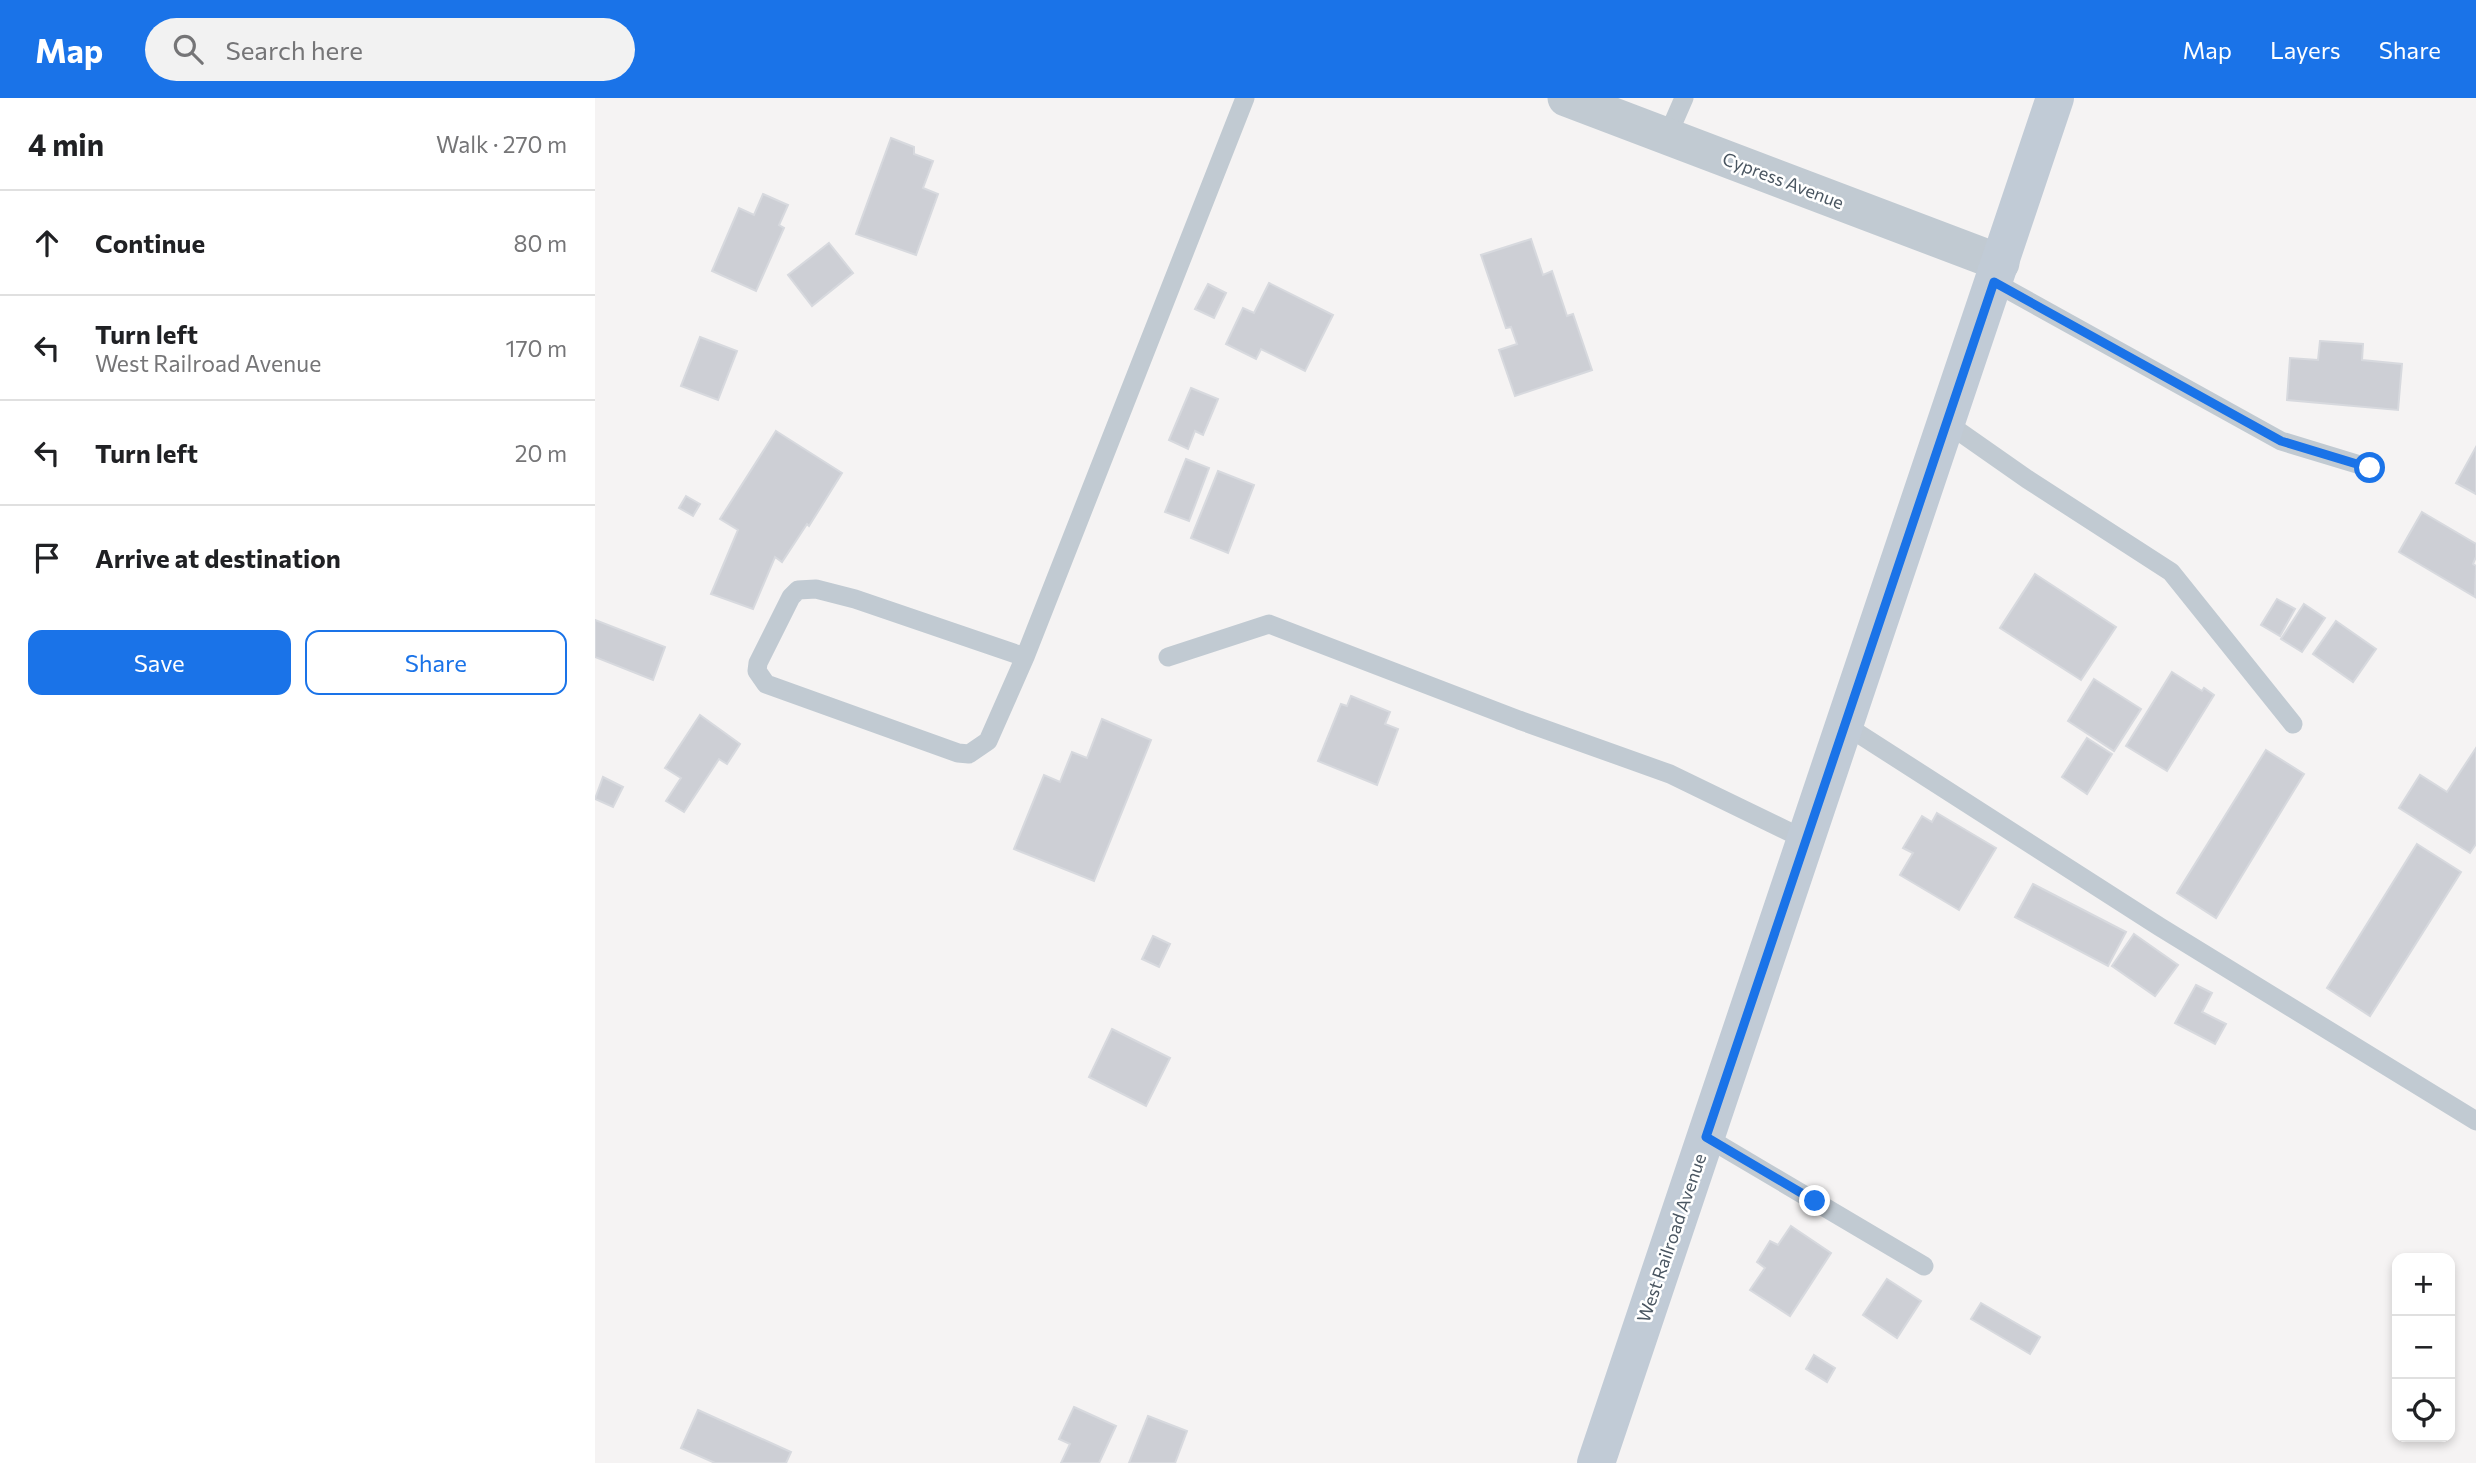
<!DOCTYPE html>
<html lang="en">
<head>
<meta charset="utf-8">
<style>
  :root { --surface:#fff; --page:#f2f2f2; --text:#202124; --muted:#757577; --line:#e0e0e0; --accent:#1a73e8 }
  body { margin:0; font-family:Commissioner,sans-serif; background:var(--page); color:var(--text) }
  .controls { position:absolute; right:21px; bottom:21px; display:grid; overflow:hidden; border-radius:14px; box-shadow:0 4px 10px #0003 }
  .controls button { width:63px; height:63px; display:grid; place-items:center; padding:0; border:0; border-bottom:2px solid var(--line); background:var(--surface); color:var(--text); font:35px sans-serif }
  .stop { position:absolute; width:21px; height:21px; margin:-16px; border:5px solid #1a73e8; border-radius:50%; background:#fff }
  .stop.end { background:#1a73e8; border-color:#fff; box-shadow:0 2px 7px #0008 }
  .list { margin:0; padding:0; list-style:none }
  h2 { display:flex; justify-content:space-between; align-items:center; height:91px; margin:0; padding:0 28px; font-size:30px }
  h2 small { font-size:23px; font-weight:400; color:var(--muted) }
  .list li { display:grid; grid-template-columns:46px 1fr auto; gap:21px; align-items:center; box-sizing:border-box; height:105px; padding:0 28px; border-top:2px solid var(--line) }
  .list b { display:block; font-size:26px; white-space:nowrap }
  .list p { margin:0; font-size:23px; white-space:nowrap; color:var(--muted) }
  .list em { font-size:23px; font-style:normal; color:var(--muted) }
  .actions { display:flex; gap:14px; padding:21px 28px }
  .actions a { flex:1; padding:16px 0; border:2px solid var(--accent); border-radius:14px; text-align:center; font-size:24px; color:var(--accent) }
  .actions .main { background:var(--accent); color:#fff }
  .icon { flex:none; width:38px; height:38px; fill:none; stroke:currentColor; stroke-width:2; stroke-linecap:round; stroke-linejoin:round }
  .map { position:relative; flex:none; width:1881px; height:1365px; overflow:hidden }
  header { display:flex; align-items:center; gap:42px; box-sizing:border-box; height:98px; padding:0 35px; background:var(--accent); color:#fff }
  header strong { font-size:33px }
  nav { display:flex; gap:38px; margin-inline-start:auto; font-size:24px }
  .search { width:490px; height:63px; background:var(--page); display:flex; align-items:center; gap:18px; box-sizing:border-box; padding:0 24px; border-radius:38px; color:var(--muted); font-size:26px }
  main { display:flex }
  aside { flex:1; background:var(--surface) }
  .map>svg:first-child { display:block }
  .building { fill:#cdcfd5; stroke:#d7d9de; stroke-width:2 }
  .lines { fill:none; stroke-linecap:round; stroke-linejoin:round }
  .service { stroke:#c1cad2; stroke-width:19 }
  .minor { stroke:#c1cad2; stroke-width:37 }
  .secondary { stroke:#c1cbd6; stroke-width:38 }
  .route { stroke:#1a73e8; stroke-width:9 }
  .labels { text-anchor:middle; stroke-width:5; stroke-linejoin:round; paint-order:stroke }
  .street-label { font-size:18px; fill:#4a5661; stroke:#fff }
</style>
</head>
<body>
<header>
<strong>Map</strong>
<div class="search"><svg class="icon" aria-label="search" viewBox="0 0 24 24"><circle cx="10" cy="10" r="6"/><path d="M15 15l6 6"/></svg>Search here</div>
<nav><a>Map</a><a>Layers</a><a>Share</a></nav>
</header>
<main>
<aside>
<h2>4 min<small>Walk · 270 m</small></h2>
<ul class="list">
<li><svg class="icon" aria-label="ahead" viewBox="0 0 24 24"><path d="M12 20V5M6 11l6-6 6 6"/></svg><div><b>Continue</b></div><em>80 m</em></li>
<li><svg class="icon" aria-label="left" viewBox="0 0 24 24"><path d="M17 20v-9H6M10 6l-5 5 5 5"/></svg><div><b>Turn left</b><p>West Railroad Avenue</p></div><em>170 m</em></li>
<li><svg class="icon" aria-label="left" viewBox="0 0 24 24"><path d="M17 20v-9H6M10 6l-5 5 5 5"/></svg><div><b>Turn left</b></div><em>20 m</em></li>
<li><svg class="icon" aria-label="arrive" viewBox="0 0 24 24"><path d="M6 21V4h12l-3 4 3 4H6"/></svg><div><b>Arrive at destination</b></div></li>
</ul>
<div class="actions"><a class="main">Save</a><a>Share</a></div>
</aside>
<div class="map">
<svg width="1881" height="1365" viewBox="0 0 1881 1365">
  <rect width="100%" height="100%" fill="#f5f3f3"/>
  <g class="building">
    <path d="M296,40L319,49V56L338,63L328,90L343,96L321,157L261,136Z"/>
    <path d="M168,96L193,107L184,127L189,130L161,193L117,173L144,110L159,117Z"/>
    <path d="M936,141L948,177L957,173L972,218L978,216L997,272L920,298L904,252L922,246L916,229L911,230L886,157Z"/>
    <path d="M234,145L258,175L217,208L193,177Z"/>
    <path d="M674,185L738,217L710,273L666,251L661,261L631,246L648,210L659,215Z"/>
    <path d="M613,186L631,195L619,220L600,211Z"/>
    <path d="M105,239L142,253L123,302L86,288Z"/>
    <path d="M1725,243L1768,246L1767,262L1807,266L1803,312L1692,302L1695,260L1723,262Z"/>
    <path d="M596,290L623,301L608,337L600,333L593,351L574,342Z"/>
    <path d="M181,333L247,375L214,428L212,426L187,464L180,459L158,511L116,496L143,432L125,421Z"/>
    <path d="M1881,349V396L1861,385Z"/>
    <path d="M591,361L614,370L594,423L570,414Z"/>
    <path d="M623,373L659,387L633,455L596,440Z"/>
    <path d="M91,398L105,406L98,418L84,410Z"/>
    <path d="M1827,414L1881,446V459L1878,466L1881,468L1880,499L1804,454Z"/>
    <path d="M1440,476L1521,529L1486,582L1405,530Z"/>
    <path d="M1682,501L1700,511L1685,538L1666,527Z"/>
    <path d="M1709,506L1730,520L1707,554L1686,541Z"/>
    <path d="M0,522L70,549L58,582L0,559Z"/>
    <path d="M1741,523L1781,551L1758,584L1718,556Z"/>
    <path d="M1577,574L1607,593L1609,590L1619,597L1572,673L1531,648Z"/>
    <path d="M1499,581L1546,611L1519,653L1473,623Z"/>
    <path d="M756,598L795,614L790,626L803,631L782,687L723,663L746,606L752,608Z"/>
    <path d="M105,617L145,646L132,666L124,661L89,714L71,703L86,680L70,670Z"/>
    <path d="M507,621L556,642L499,783L419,751L449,677L465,684L477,654L492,660Z"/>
    <path d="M1492,640L1517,656L1492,696L1467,679Z"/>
    <path d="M1881,650V746L1875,755L1804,710L1825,677L1852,694Z"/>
    <path d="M1671,652L1709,676L1621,820L1582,795Z"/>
    <path d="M8,679L28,689L18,709L0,701Z"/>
    <path d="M1342,715L1401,750L1364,812L1305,777L1318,755L1308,750L1327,718L1337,724Z"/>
    <path d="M1822,746L1866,774L1775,918L1732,890Z"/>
    <path d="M1438,786L1531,834L1513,868L1420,819Z"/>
    <path d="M1539,836L1583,867L1560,898L1517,868Z"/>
    <path d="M558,838L575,846L564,869L547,861Z"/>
    <path d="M1601,887L1617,895L1607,914L1631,926L1620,946L1580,925Z"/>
    <path d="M517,931L575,960L551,1008L494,979Z"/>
    <path d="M1196,1128L1236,1155L1195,1218L1155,1192L1170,1170L1162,1164L1175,1143L1183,1147Z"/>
    <path d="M1292,1181L1326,1203L1302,1240L1268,1217Z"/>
    <path d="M1386,1205L1445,1239L1435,1256L1376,1221Z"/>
    <path d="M1219,1257L1240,1270L1232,1284L1211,1271Z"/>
    <path d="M479,1309L521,1328L504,1365H466L475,1346L464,1341Z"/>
    <path d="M103,1312L196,1354L191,1365H120L86,1350Z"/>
    <path d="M553,1318L592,1333L580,1365H534Z"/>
  </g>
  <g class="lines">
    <g class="service">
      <path d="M1072,39L1089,0"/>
      <path d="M1399,184L1686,343L1775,370"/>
      <path d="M1352,325L1432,381L1576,474L1698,626"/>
      <path d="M430,559L260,501L221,491L203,492L196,499L163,565L162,573L171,586L363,655L374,656L393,643L430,559L650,0"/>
      <path d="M573,559L674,526L924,622L1075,676L1211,742"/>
      <path d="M1250,627L1565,829L1881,1023"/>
      <path d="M1111,1039L1329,1168"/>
    </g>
    <path class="minor" d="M971,0L1406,165"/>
    <path class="secondary" d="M1001,1365L1460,0"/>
  </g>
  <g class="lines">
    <path class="route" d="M1220,1103L1111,1039L1399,184L1686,343L1775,370"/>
  </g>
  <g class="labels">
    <g class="street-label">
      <text transform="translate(1188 83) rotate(21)" y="6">Cypress Avenue</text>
      <text transform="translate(1077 1140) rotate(-71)" y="6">West Railroad Avenue</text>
    </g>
  </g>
</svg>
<div class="controls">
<button>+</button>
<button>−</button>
<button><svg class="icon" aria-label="locate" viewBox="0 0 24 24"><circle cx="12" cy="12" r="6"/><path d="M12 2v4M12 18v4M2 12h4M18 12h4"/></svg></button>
</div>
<div class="stop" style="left:1775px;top:370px"></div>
<div class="stop end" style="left:1220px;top:1103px"></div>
</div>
</main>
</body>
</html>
